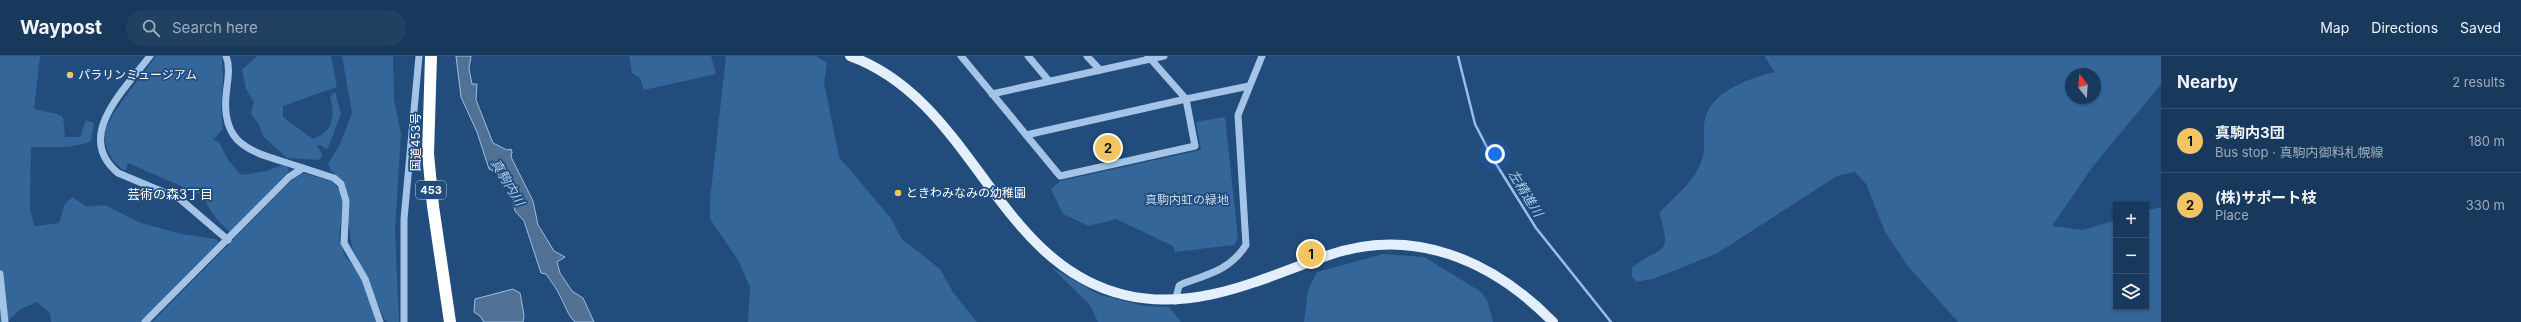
<!DOCTYPE html>
<html lang="en">
<head>
<meta charset="utf-8">
<style>
  :root { --surface:#19395c; --page:#224062; --text:#f1f3f6; --muted:#9facbb; --line:#375372; --accent:#f3c464 }
  body { margin:0; font-family:Inter,"Noto Sans JP",sans-serif; background:var(--page); color:var(--text) }
  .controls { position:absolute; right:12px; bottom:12px; display:grid; overflow:hidden; border-radius:0px; box-shadow:0 1px 3px #0004 }
  .controls button { width:36px; height:36px; display:grid; place-items:center; padding:0; border:0; border-bottom:1px solid var(--line); background:var(--surface); color:var(--text); font:20px sans-serif }
  .compass { position:absolute; left:2065px; top:12px; width:36px; height:36px; border-radius:50%; background:var(--surface); box-shadow:0 1px 3px #0004; rotate:343deg }
  .you { position:absolute; left:1495px; top:98px; width:14px; height:14px; margin:-10px; border:3px solid #fff; border-radius:50%; background:#1a73e8; box-shadow:0 0 0 6px #1a73e833 }
  .badge { display:grid; place-items:center; width:26px; height:26px; border-radius:50%; background:var(--accent); color:#111; font-size:13px; font-weight:700 }
  .pin { position:absolute; translate:-50% -50%; border:2px solid #fff; box-shadow:0 1px 4px #0006 }
  .list { margin:0; padding:0; list-style:none }
  h2 { display:flex; justify-content:space-between; align-items:center; height:52px; margin:0; padding:0 16px; font-size:17px }
  h2 small { font-size:13px; font-weight:400; color:var(--muted) }
  .list li { display:grid; grid-template-columns:26px 1fr auto; gap:12px; align-items:center; box-sizing:border-box; height:64px; padding:0 16px; border-top:1px solid var(--line) }
  .list b { display:block; font-size:15px; white-space:nowrap }
  .list p { margin:0; font-size:13px; white-space:nowrap; color:var(--muted) }
  .list em { font-size:13px; font-style:normal; color:var(--muted) }
  .icon { flex:none; width:22px; height:22px; fill:none; stroke:currentColor; stroke-width:2; stroke-linecap:round; stroke-linejoin:round }
  .map { position:relative; flex:none; width:2161px; height:266px; overflow:hidden }
  header { display:flex; align-items:center; gap:24px; box-sizing:border-box; height:56px; padding:0 20px; background:var(--surface); border-bottom:1px solid var(--line) }
  header strong { font-size:19px }
  nav { display:flex; gap:22px; margin-inline-start:auto; font-size:14px }
  .search { width:280px; height:36px; background:var(--page); display:flex; align-items:center; gap:10px; box-sizing:border-box; padding:0 14px; border-radius:22px; color:var(--muted); font-size:15px }
  main { display:flex }
  aside { flex:1; background:var(--surface) }
  .map>svg:first-child { display:block }
  .green { fill:#346699; fill-rule:evenodd }
  .water { fill:#517194; stroke:#97bfe7 }
  .lines { fill:none; stroke-linecap:round; stroke-linejoin:round }
  .stream { stroke:#97bfe7; stroke-width:2.5 }
  .minor { stroke:#a3c4e6; stroke-width:7 }
  .major { stroke:#e4effd; stroke-width:10 }
  .highway { stroke:#fff; stroke-width:12 }
  .poi-dot { fill:#f3c464; stroke:#214c7b; stroke-width:1.5 }
  .labels { text-anchor:middle; stroke-width:3.5; stroke-linejoin:round; paint-order:stroke }
  .shield { fill:#214c7b; stroke:#bcc9d7; stroke-width:1 }
  .shield-label { font-size:11px; font-weight:bold; fill:#fff }
  .poi-label { font-size:12px; fill:#fff; stroke:#214c7b; text-anchor:start }
  .street-label { font-size:12px; fill:#fff; stroke:#214c7b }
  .park-label { font-size:12px; fill:#c6ddf5; stroke:#214c7b }
  .water-label { font-size:13px; font-style:italic; fill:#aeceee; stroke:#214c7b }
  .neighbourhood-label { font-size:13px; fill:#fff; stroke:#214c7b }
</style>
</head>
<body>
<header>
<strong>Waypost</strong>
<div class="search"><svg class="icon" aria-label="search" viewBox="0 0 24 24"><circle cx="10" cy="10" r="6"/><path d="M15 15l6 6"/></svg>Search here</div>
<nav><a>Map</a><a>Directions</a><a>Saved</a></nav>
</header>
<main>
<div class="map">
<svg width="2161" height="266" viewBox="0 0 2161 266">
  <rect width="100%" height="100%" fill="#214c7b"/>
  <g class="green">
    <path d="M0,0H40L34,53L57,58L63,61L65,81H80L86,64L94,67L91,85C74,93 51,91 31,91L30,153L34,170L59,167L65,148L72,141L87,151L105,149L141,167L182,178L215,183L219,186L141,266H51L50,257L37,246L21,253L6,266H0Z"/>
    <path d="M156,0H222L223,21L221,52L223,73L213,84L219,86L228,104L241,119L267,115L282,109L287,111L289,115L230,176C218,165 208,155 204,140L128,107L125,115C110,105 101,88 107,70C113,54 145,16 156,0Z"/>
    <path d="M257,0H331L337,31L283,50V61L313,83C333,76 336,60 330,41L335,36L341,58L328,92L326,93L320,89L317,90L323,99L319,104L287,102L264,81L258,67L251,58L254,46L246,33L242,14Z"/>
    <path d="M342,0H393L394,43L401,78L395,175L399,266H388L385,264L352,191L343,125L331,115L328,108L340,88L352,57Z"/>
    <path d="M629,0H711L716,18L644,34L640,22L632,17Z"/>
    <path d="M726,0H816L827,7L824,27L839,101L890,161L902,183L940,213L953,236L977,266H748L750,231L738,204L710,163V144Z"/>
    <path d="M1764,0H2161V28L2091,113L2052,170L2083,174L2116,164V251H2146V155L2161,151V266H1958L1907,209L1885,176L1866,128L1855,116L1837,120L1716,198L1653,223L1636,226L1632,220V211C1662,189 1673,202 1659,157C1675,140 1697,124 1703,100C1706,88 1702,75 1705,63C1713,34 1748,23 1775,16ZM2071,18H2095V42H2071Z"/>
    <path d="M1225,61L1238,182L1234,189L1175,196L1173,190L1116,163L1089,170L1063,158L1051,133L1060,125L1201,94L1196,66Z"/>
    <path d="M300,116L332,125L340,135L343,147L339,182L345,200L363,222L378,266H152Z"/>
    <path d="M1383,198L1424,201L1480,235L1487,244L1493,266H1304L1308,234L1317,216Z"/>
    <path d="M1051,211L1100,239L1145,250L1169,251L1181,266H1098L1090,249Z"/>
  </g>
  <g class="water">
    <path d="M456,0H471L469,13L472,28H477L476,44L493,87L507,94L511,93L512,96L511,101L533,145L538,169L554,195L565,201L557,206L560,217L572,235L583,242L594,266H575C567,258 566,251 561,242C557,233 551,225 546,218L541,217L524,165L515,155L511,136L498,117L489,113L477,76L461,41Z"/>
    <path d="M513,233L520,237L524,259L523,266H484L480,260L474,256L475,243Z"/>
  </g>
  <g class="lines">
    <path class="stream" d="M1458,0L1475,68L1493,103L1536,172L1611,266"/>
    <g class="minor">
      <path d="M150,0C126,32 73,80 118,117L180,143L228,184"/>
      <path d="M226,0C231,12 227,27 226,40C221,96 261,97 303,112"/>
      <path d="M961,0L1060,120L1195,90L1186,43L1026,79"/>
      <path d="M1028,0L1049,25"/>
      <path d="M1087,0L1100,14"/>
      <path d="M1148,0L1186,43L1249,30"/>
      <path d="M992,38L1164,0"/>
      <path d="M0,218L5,266"/>
      <path d="M1175,245L1179,230L1182,228C1209,218 1230,214 1246,189L1238,59L1262,0"/>
      <path d="M145,266L289,121L303,112L334,122L341,128L346,145L344,187L365,223L380,266"/>
      <path d="M404,266V163L419,0"/>
    </g>
    <path class="major" d="M850,0C974,45 995,208 1125,239C1196,256 1261,223 1326,200C1412,169 1492,204 1553,266"/>
    <path class="highway" d="M431,0L428,98L433,150L450,266"/>
  </g>
  <g class="poi-dot">
    <circle cx="70" cy="19" r="4"/>
    <circle cx="898" cy="137" r="4"/>
  </g>
  <g class="labels">
    <rect class="shield" x="416" y="125" width="30" height="18" rx="3"/>
    <g class="shield-label">
      <text x="431" y="138">453</text>
    </g>
    <g class="poi-label">
      <text x="78" y="23">パラリンミュージアム</text>
      <text x="906" y="141">ときわみなみの幼稚園</text>
    </g>
    <g class="street-label">
      <text transform="translate(416 86) rotate(-90)" y="4">国道453号</text>
    </g>
    <g class="park-label">
      <text x="1187" y="148">真駒内虹の緑地</text>
    </g>
    <g class="water-label">
      <text transform="translate(508 126) rotate(59)" y="5">真駒内川</text>
      <text transform="translate(1526 137) rotate(58)" y="5">左精進川</text>
    </g>
    <g class="neighbourhood-label">
      <text x="170" y="143">芸術の森3丁目</text>
    </g>
  </g>
</svg>
<div class="controls">
<button>+</button>
<button>−</button>
<button><svg class="icon" aria-label="layers" viewBox="0 0 24 24"><path d="M12 4l9 5-9 5-9-5zM3 14l9 5 9-5"/></svg></button>
</div>
<svg class="compass" viewBox="-18 -18 36 36"><path d="M0-13l5 13h-10z" fill="#e53935"/><path d="M0 13l5-13h-10z" fill="#9facbb"/></svg>
<div class="you"></div>
<div class="pin badge" style="left:1311px;top:198px">1</div>
<div class="pin badge" style="left:1108px;top:92px">2</div>
</div>
<aside>
<h2>Nearby<small>2 results</small></h2>
<ul class="list">
<li><span class="badge">1</span><div><b>真駒内3団</b><p>Bus stop · 真駒内御料札幌線</p></div><em>180 m</em></li>
<li><span class="badge">2</span><div><b>(株)サポート枝</b><p>Place</p></div><em>330 m</em></li>
</ul>
</aside>
</main>
</body>
</html>
